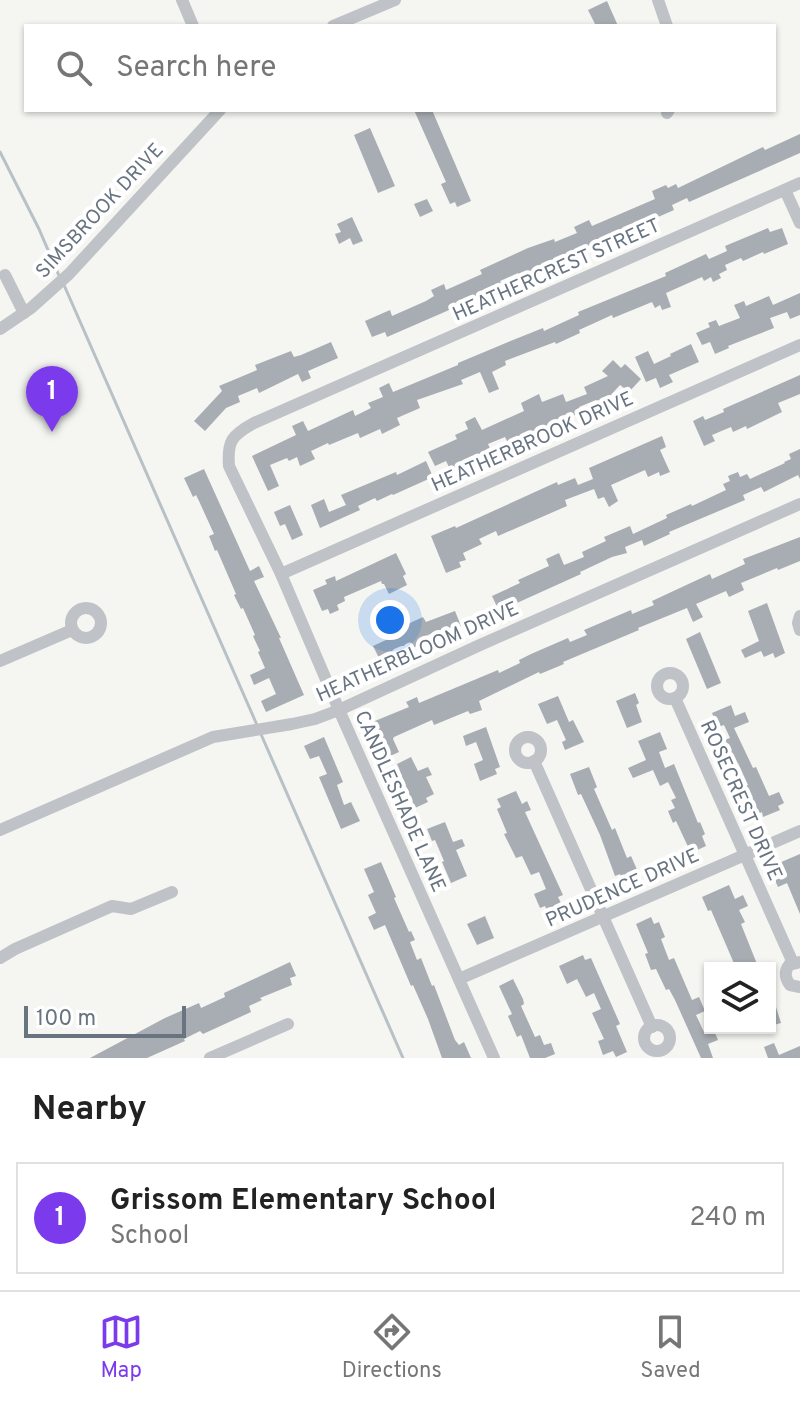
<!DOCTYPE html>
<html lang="en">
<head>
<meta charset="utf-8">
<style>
  :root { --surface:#fff; --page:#f6f6f6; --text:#222; --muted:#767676; --line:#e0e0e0; --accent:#7c3aed }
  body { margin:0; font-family:Overpass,sans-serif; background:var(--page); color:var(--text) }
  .controls { position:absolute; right:24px; bottom:24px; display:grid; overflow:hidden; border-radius:0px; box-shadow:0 2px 6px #0004 }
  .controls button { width:72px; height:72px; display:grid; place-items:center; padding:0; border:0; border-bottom:2px solid var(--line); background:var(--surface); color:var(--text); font:40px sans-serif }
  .scale { position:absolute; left:24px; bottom:20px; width:162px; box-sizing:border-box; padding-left:8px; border:4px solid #687480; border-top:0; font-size:22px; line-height:28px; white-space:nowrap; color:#687480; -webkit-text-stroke:6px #fff; paint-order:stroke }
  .you { position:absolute; left:390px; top:620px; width:28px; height:28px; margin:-20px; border:6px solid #fff; border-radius:50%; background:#1a73e8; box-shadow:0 0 0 12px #1a73e833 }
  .badge { display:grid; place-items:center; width:52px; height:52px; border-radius:50%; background:var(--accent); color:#fff; font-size:26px; font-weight:700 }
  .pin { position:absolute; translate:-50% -66px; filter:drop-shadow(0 2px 4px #0008) }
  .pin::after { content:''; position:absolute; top:42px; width:28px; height:24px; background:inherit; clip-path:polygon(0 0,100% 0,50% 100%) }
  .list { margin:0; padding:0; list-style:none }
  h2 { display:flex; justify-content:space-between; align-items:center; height:104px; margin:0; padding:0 32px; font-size:34px }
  h2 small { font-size:26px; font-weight:400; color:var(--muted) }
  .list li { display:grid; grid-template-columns:52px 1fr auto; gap:24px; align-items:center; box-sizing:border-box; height:112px; margin:0 16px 16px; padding:0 16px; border:2px solid var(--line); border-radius:0px }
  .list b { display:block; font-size:30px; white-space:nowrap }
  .list p { margin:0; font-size:26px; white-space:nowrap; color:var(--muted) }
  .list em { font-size:26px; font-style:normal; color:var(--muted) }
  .icon { flex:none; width:44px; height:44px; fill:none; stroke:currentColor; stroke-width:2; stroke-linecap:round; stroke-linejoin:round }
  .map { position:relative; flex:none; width:800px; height:1058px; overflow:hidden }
  .search { position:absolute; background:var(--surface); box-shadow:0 2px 6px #0004; left:24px; right:24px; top:24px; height:88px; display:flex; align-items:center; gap:20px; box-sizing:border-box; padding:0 28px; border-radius:0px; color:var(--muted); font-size:30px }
  .sheet { height:232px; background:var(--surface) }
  nav { display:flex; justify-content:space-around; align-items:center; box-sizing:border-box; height:112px; border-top:2px solid var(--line); background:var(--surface); font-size:22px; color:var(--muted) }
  nav a { display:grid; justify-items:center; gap:4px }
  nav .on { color:var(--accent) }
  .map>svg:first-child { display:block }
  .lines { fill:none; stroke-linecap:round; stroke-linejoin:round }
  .stream { stroke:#b8c1c5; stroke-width:3 }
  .building { fill:#a7adb2 }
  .minor { stroke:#bfc2c6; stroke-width:12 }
  .labels { text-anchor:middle; stroke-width:8; stroke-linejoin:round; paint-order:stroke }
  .street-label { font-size:20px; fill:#687480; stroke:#fff }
</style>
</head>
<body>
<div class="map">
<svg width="800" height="1058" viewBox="0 0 800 1058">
  <rect width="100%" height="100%" fill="#f5f5f2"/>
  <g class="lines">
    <g class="stream">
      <path d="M0,152L39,229L60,278"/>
      <path d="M64,285L257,725"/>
      <path d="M260,732L403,1058"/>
    </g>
  </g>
  <g class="building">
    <path d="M607,1L618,26H596L588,10Z"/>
    <path d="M414,110H432L471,201L457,207L455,202L450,204L441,184L446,182Z"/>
    <path d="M370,128L395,186L378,193L354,135Z"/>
    <path d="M800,134V153L689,202L687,198L672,205L674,210L520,278L518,273L500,281L503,286L440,314L387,337L385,332L372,337L365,321L390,310L392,316L426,301L434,296L431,290L444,284L446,290L482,274L480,270L528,248L554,239L555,242L577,233L574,227L589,220L592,226L655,199L652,191L666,185L668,188L676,184L678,188L763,147L765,150Z"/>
    <path d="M427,199L433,211L420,217L414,204Z"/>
    <path d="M352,217L363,241L353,245L350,238L339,244L335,234L341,232L337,224Z"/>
    <path d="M768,228L770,232L782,228L788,244L764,254L763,252L743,261L741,258L725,265L727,270L719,274L721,278L713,282L711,277L704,281L702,277L666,293L671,307L662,310L660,305L655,308L652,302L613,318L612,315L579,330L580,333L556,344L555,342L505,361L506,365L492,372L499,389L489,393L480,372L461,380L463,384L417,400L420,408L397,418L400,425L382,434L380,429L360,438L358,433L329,445L328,443L311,451L315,459L300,466L297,457L289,461L287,458L270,465L279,486L268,491L252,456L296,435L292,426L303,421L308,431L353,410L355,416L371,408L368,403L383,397L379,388L389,383L393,392L458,365V363L513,340L543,328L544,331L579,315L578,312L666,276L665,273L706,254L709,259L727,251L725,246Z"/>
    <path d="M800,293V315L790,319L787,312L770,318L774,328L728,346L729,348L715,354L710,342L702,345L696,333L710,327L708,323L716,320L719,326L740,318L734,305L744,301L746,306L769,296L773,305Z"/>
    <path d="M331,342L338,358L308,371L311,378L302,382L298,374L259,393L257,388L238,396L240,402L226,408L205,431L194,421L222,391L219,386L257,370L255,365L291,351L294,357L301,355Z"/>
    <path d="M691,344L699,362L669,375L673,382L660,388L656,378L646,382L635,357L648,351L654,364L671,356L670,354Z"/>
    <path d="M613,360L621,368L625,364L641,379L629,392L620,385L609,397L610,400L598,405L596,400L579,407L582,412L509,445L505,437L488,444L493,455L483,460L481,455L451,471L446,461L435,466L428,452L457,439L455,435L468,429L465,422L475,417L482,430L524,411L521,403L539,394L542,402L563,394L566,402L587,394L584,387L608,376L602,371Z"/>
    <path d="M800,375V394L778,403L782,412L747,429L746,426L733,432L731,427L712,435L715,441L704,446L693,421L703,416L705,420L724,412L723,409Z"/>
    <path d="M662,436L666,447L660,450L670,472L660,476L659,472L648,477L645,470L611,485L618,501L609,507L604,497L598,499L594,489L565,500L567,506L498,536L496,531L479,539L482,544L463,553L466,560L459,562L461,567L446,573L431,536L455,526L456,528L557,482L558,485L575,478L578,485L593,479L589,468Z"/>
    <path d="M800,449V479L798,475L764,492L761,487L743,495L745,500L669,532L670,534L644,546L642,540L625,547L627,553L612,557L580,572L581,574L499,611L492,596L520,583L518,580L549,566L546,559L559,553L564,565L584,557L582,552L606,541L604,537L630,526L633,534L667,518L666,515L691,504L692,506L726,490L723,484L730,481L728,476L738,472L740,477L747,474L750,479L785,463L784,462L791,459L789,454Z"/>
    <path d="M426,461L433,477L393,495L392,494L377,501L375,498L358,506L360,510L320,528L311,505L324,499L329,512L346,505L341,495L396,472L397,475Z"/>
    <path d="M204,469L250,571L259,566L264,577L254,581L281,638H279L304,695L266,712L261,701L276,694L269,678L254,685L250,675L265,668L258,652L260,651L253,636L255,635L243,608L241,609L234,595L236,594L217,550L215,551L209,536L214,534L199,501L196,495L193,497L184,478Z"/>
    <path d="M290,505L303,535L292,540L285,524L280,526L274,512Z"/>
    <path d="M800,537V561L778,570L777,568L741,583L744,590L729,597L726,591L696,604L703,617L693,622L687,608L638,628L639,630L563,662L564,664L540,674L539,672L479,701L482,710L470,714L468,711L434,725L432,720L394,737L393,739L399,752L377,762L373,751L381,748L370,723L409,707L406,702L417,697L419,703L498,670L499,673L520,663L519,660L531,654L568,638L570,642L587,635L584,630L631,610L632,614L654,605L652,601L710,574L712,579L745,564L743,559Z"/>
    <path d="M396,553L406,574L403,576L407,585L389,594L384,584H382L381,581L344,597L345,601L337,605L339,610L330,614L328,609L322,611L313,590L327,584L325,580L335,576L336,581Z"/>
    <path d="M767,603L785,653L775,658L773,653L764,657L761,651L745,658L741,650L759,641L748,611Z"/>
    <path d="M455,611L461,626L439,635L437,631L419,639L421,644L404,652L407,660L396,666L392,657L381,662L373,646L401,633L399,628L423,617L426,622Z"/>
    <path d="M700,632L721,683L707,689L686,639Z"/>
    <path d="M635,693L639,703L636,705L642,722L627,728L616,701Z"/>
    <path d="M558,696L569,722L573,720L584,742L565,750L562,742L566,740L557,720L547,724L538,704Z"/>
    <path d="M731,705L735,716L745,712L749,722L734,728L753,768L756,767L769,796L779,792L784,803L778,806L780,810L763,817L762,812L756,815L744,787L748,785L738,763L735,765L724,740L730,738L724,725L718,727L712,713Z"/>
    <path d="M486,727L500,767L495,769L497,774L480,781L474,764L483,760L476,742L466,746L463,736Z"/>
    <path d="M660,732L667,749L659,752L665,768L674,764L698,823L700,822L705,834L702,836L706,846L691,853L676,821L673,823L668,811L675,808L671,800L676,798L668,782L660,786L653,770L633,778L628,768L646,760L638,741Z"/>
    <path d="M324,737L343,782L337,785L344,805L351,802L360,821L341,829L319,777L327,774L319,756L310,759L304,746Z"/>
    <path d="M411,757L418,771L428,767L432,775L426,777L434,794L426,798L428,802L415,808L397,764Z"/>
    <path d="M589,767L597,787L594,789L612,830L615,828L627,858L631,856L638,872L622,880L620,874L615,876L600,835L581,794L578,795L570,774Z"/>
    <path d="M516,791L522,804L527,801L531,810L525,812L563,895L558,897L563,907L548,913L545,906L540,908L534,894L546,889L539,872L531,875L522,856L516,858L504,834L507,833L497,809L501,807L497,799Z"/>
    <path d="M445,822L453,842L462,839L465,846L456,850L467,876L451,883L442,862L444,861L435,840L432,841L427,829Z"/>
    <path d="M800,854V914L787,883L778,887L774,878L784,875L779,863Z"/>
    <path d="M381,862L396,897L394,898L409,932L411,931L415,940L410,942L417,960L421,958L432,986L434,985L455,1040L459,1045L464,1042L471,1058H442L428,1019L413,985L411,986L385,925L374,930L368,917L376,913L368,895L374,892L364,869Z"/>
    <path d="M729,885L735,899L743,895L748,906L739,910L745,922L741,924L757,964L747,968H736L711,910L708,911L702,897Z"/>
    <path d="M485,916L494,938L477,945L467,924Z"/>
    <path d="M651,917L654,924L659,922L665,937L661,939L669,960L674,958L692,1000L699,997L705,1011L696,1015L704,1032L713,1028L718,1040L708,1044L713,1058H701L675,1000L669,989L666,990L656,969L651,970L645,954L648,953L636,924Z"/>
    <path d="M583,955L585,960L591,958L620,1024L616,1026L627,1052L616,1057L613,1051L603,1055L598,1041L604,1039L592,1013L601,1009L594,993L586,997L577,979L567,984L559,966Z"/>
    <path d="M290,962L296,976L290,978L292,985L260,998L262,1000L249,1006L251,1012L203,1034L200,1031L184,1039L185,1041L147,1058H90L165,1018L199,1003L201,1008L225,997L224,993Z"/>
    <path d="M513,979L523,999L524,1004L521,1006L535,1037L540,1035L544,1045L551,1043L555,1054L545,1058H530L521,1035L517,1037L508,1016L512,1014L499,986Z"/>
    <path d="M770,994H772L781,1023L770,1026Z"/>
    <path d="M774,1043L779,1055L800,1046V1058H768L764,1047Z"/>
  </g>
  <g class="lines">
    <g class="minor">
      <path d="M182,0L193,26"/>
      <path d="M658,0L667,26"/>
      <path d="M333,26L395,0"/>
      <path d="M667,113L669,110"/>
      <path d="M785,190L800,223"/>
      <path d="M5,275L24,313"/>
      <path d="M0,329L31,308L69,274L220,110"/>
      <path d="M281,574L800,345"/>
      <circle cx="86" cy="623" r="15"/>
      <path d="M800,616L798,623L800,630"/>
      <path d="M0,661L72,630"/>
      <circle cx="670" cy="686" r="13"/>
      <path d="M675,698L793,963"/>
      <circle cx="528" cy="750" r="13"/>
      <path d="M534,761L652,1027"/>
      <path d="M0,830L213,737L292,724L315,719L339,710L480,645L800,504"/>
      <path d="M0,958L15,949L112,906L131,909L172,892"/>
      <path d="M800,962L789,965C784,972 785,978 790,985L800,987"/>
      <path d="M459,979L800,831"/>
      <circle cx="657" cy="1038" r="13"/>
      <path d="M210,1058L288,1024"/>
      <path d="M494,1058L339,710L281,574L229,466C227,441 232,435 254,423L800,183"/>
    </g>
  </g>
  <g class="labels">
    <g class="street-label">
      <text transform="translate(99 210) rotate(-47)" y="7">SIMSBROOK DRIVE</text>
      <text transform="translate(556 269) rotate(-24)" y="7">HEATHERCREST STREET</text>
      <text transform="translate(532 441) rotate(-24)" y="7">HEATHERBROOK DRIVE</text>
      <text transform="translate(417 651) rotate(-24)" y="7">HEATHERBLOOM DRIVE</text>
      <text transform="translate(742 800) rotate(66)" y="7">ROSECREST DRIVE</text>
      <text transform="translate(401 801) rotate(66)" y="7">CANDLESHADE LANE</text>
      <text transform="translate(622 887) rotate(-24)" y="7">PRUDENCE DRIVE</text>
    </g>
  </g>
</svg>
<div class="controls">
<button><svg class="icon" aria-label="layers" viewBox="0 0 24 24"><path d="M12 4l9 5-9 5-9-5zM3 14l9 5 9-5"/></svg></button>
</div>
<div class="scale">100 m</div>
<div class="you"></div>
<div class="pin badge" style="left:52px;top:432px">1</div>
<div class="search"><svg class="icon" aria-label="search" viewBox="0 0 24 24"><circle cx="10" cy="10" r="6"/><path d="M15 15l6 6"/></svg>Search here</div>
</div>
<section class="sheet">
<h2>Nearby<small></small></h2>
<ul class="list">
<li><span class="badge">1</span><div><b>Grissom Elementary School</b><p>School</p></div><em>240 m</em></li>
</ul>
</section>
<nav>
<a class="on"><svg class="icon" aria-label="map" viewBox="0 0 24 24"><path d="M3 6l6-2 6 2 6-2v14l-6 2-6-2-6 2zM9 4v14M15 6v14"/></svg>Map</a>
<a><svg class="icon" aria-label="directions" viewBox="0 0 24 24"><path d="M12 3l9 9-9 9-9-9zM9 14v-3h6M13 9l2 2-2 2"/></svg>Directions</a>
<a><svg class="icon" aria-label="saved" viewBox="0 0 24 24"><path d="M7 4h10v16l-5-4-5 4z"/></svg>Saved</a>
</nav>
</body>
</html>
